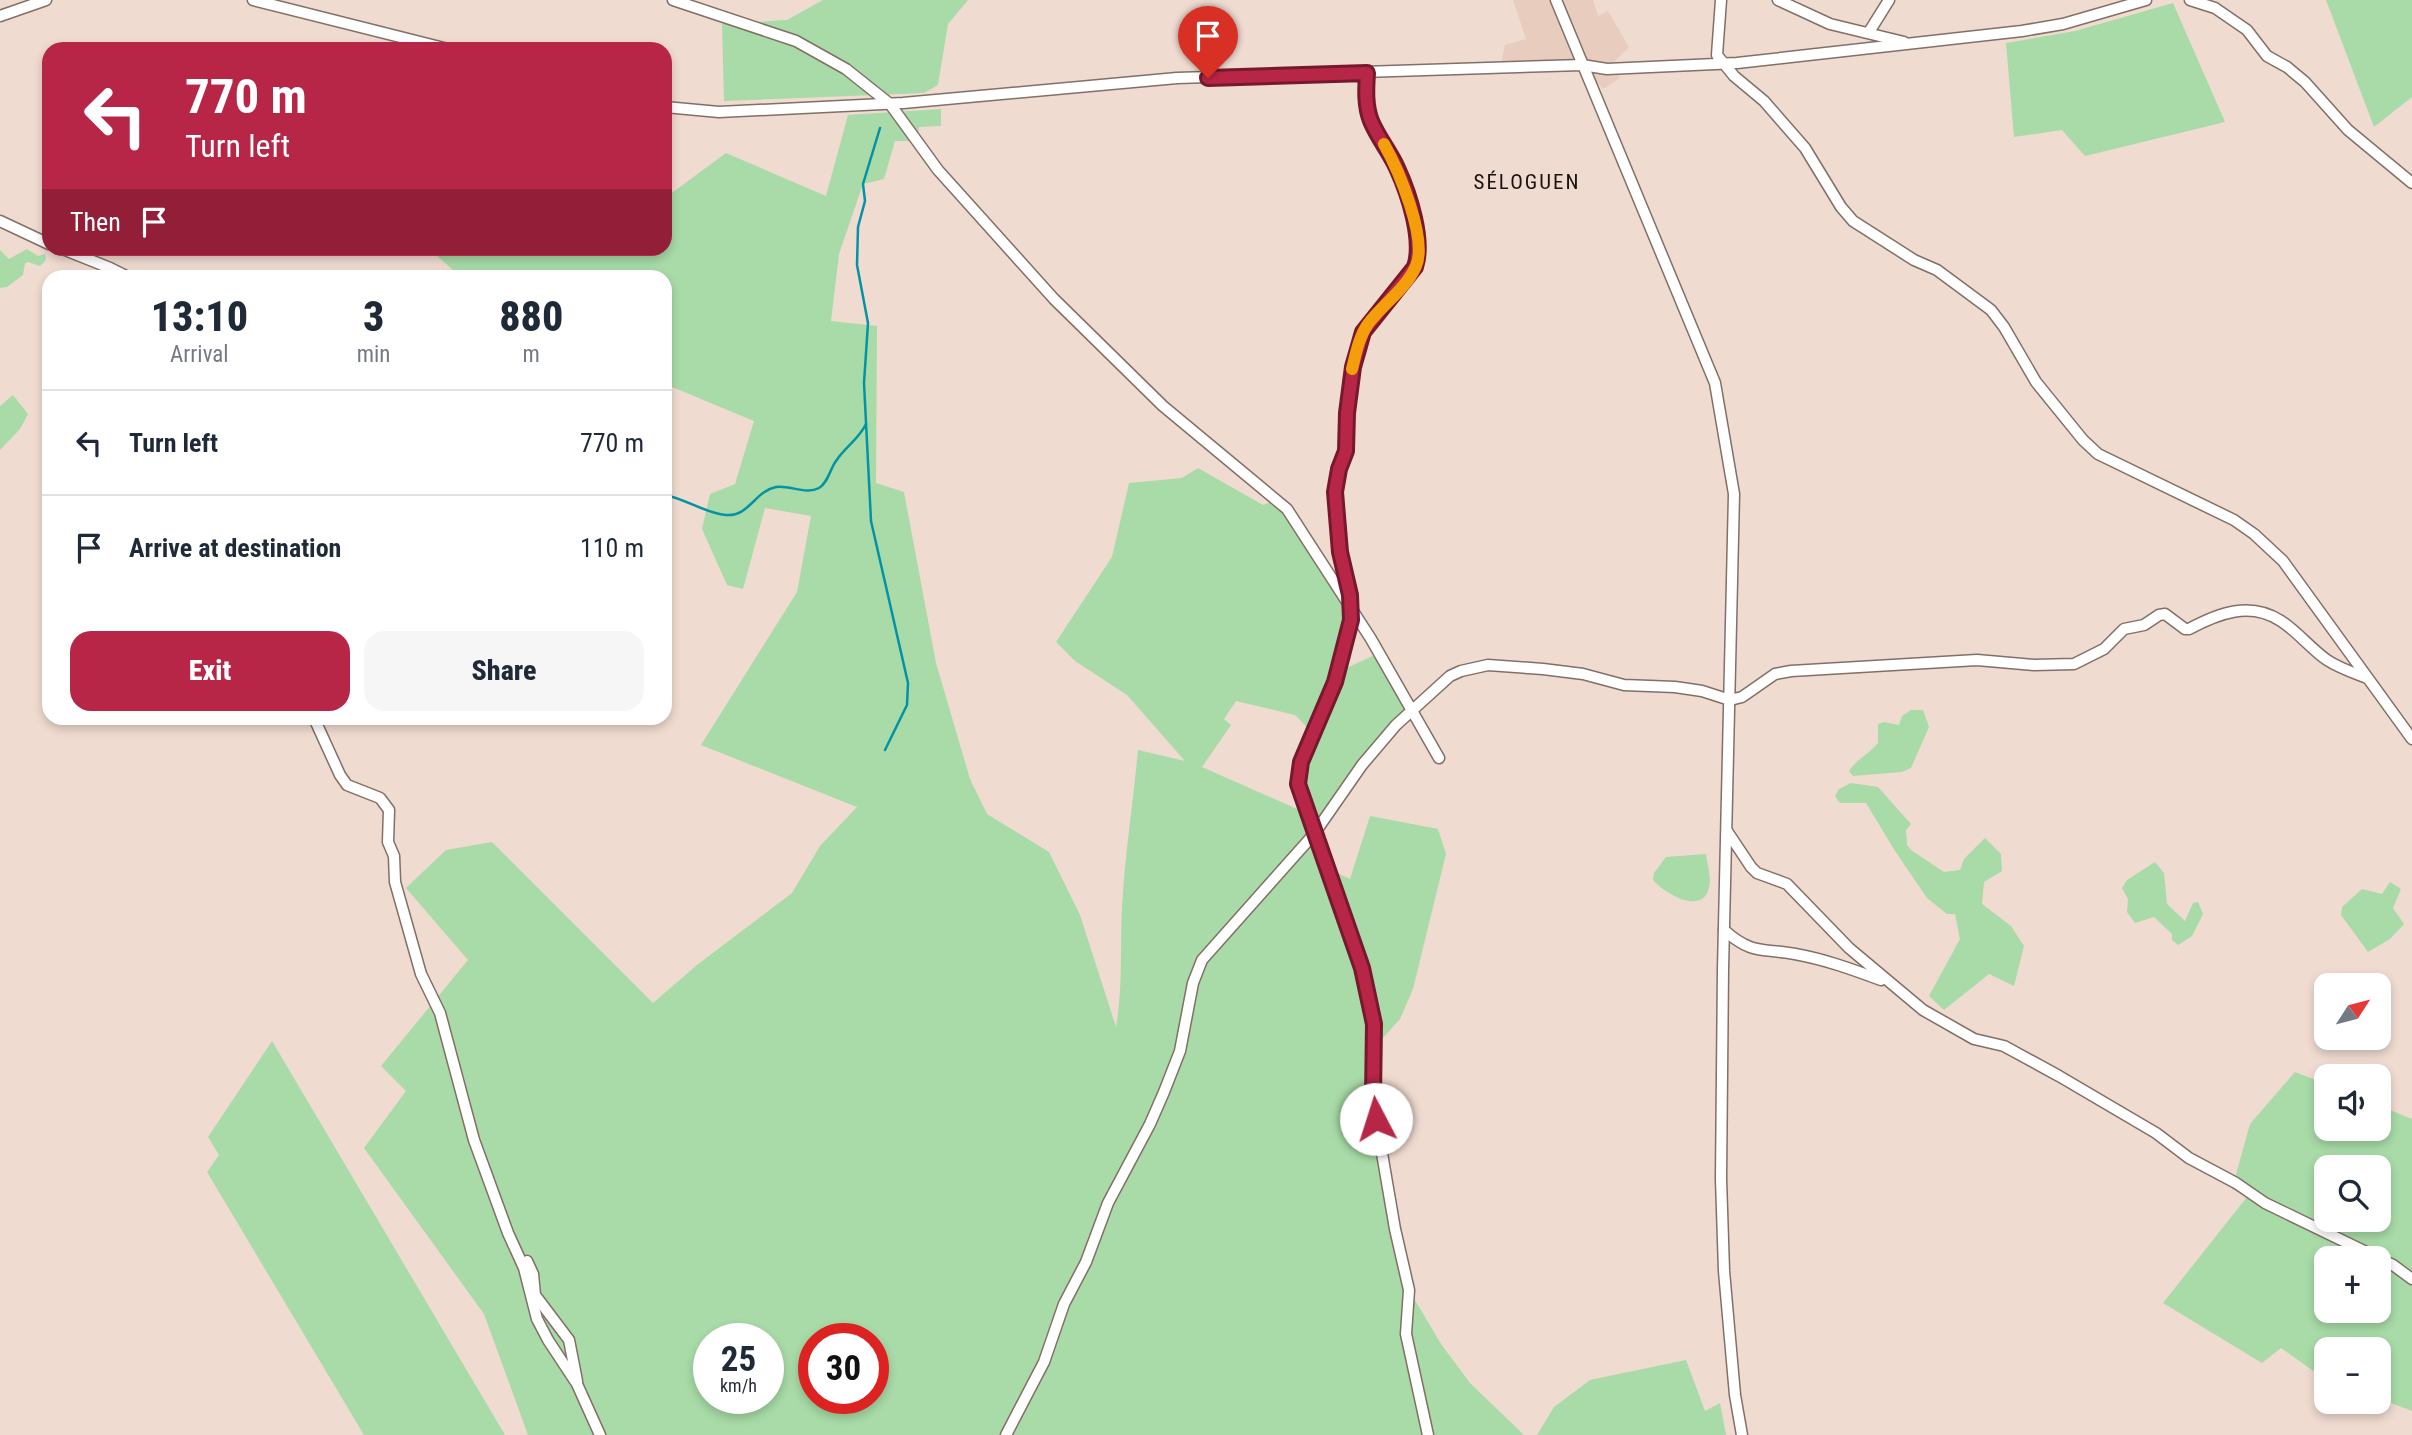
<!DOCTYPE html>
<html lang="en">
<head>
<meta charset="utf-8">
<style>
  body { margin:0; font-family:"Roboto Condensed",sans-serif; background:#f6f6f7; color:#1f2937; height:100vh; display:flex; flex-direction:column; font-size:26px; white-space:nowrap }
  * { box-sizing:border-box; margin:0 }
  p { font-size:23px; color:#747a83 }
  .icon { flex:none; width:38px; height:38px; fill:none; stroke:currentColor; stroke-width:2; stroke-linecap:round; stroke-linejoin:round }
  .map { position:relative; flex:1; overflow:hidden }
  .panel { position:absolute; left:42px; top:270px; width:630px; height:455px; display:flex; flex-direction:column; background:#fff; border-radius:21px; box-shadow:0 4px 10px #0003 }
  .panel>* { flex:none }
  .banner { position:absolute; left:42px; top:42px; width:630px; height:214px; border-radius:21px; box-shadow:0 4px 10px #0003; background:#b72647; color:#fff; overflow:hidden }
  .needle { width:46px; rotate:54deg }
  .fabs { position:absolute; left:2314px; top:973px; display:grid; gap:14px }
  .fabs a { display:grid; place-items:center; width:77px; height:77px; border-radius:14px; background:#fff; box-shadow:0 4px 10px #0003; font-size:35px }
  .speed { position:absolute; left:693px; top:1323px; display:flex; gap:14px; font-size:35px; font-weight:700; text-align:center }
  .speed>* { display:grid; place-content:center; width:91px; height:91px; border-radius:50%; background:#fff; box-shadow:0 4px 10px #0003; line-height:1 }
  .speed small { font-size:18px; font-weight:400 }
  .speed .limit { border:10px solid #d22; background:#fff; color:#111 }
  .pin { position:absolute; display:grid; place-items:center; width:60px; height:60px; color:#fff; margin:-72px -30px; border-radius:50% 50% 50% 0; rotate:-45deg; box-shadow:0 0 7px #0007 }
  .pin .icon { rotate:45deg }
  .me { position:absolute; width:77px; margin:-38px; rotate:355deg; stroke-linejoin:round; filter:drop-shadow(0 0 5px #0008) }
  .turn { display:flex; align-items:center; gap:24px; height:147px; padding:0 28px; font-size:32px }
  .turn .icon { width:91px; height:91px; stroke-width:2.5 }
  .turn b { display:block; font-size:49px; line-height:60px }
  .then { display:flex; align-items:center; height:66px; padding:0 28px; background:#0003; gap:14px; font-size:26px }
  .eta { display:flex; justify-content:space-evenly; align-items:center; height:119px; text-align:center }
  .eta b { font-size:42px; font-weight:800; line-height:49px }
  .action { display:flex; gap:14px; margin-top:auto; padding:14px 28px }
  .action a { flex:1; height:80px; border-radius:21px; background:#b72647; color:#fff; font-size:28px; font-weight:800; line-height:80px; text-align:center }
  .action a+a { background:#f6f6f7; color:#1f2937 }
  ul { padding:0; list-style:none }
  li { display:flex; align-items:center; gap:21px; height:105px; padding:0 28px; border-top:2px solid #e0e1e3 }
  li div { flex:1 }
  li b { display:block; font-size:26px }
  li em { font-style:normal }
  .map>svg:first-child { display:block }
  .built { fill:#e8ccbe }
  .green { fill:#a8dba7; fill-rule:evenodd }
  .lines { fill:none; stroke-linecap:round; stroke-linejoin:round }
  .stream { stroke:#0393a5; stroke-width:2.5 }
  .minor-casing { stroke:#826f66; stroke-width:13 }
  .minor { stroke:#fff; stroke-width:10 }
  .route-casing { stroke:#77192e; stroke-width:18 }
  .route { stroke:#b72647; stroke-width:12 }
  .slow { stroke:#f59e0b; stroke-width:12 }
  .labels { text-anchor:middle; dominant-baseline:central; stroke-width:5; stroke-linejoin:round; paint-order:stroke }
  .quarter-label { font-size:21px; letter-spacing:2px; fill:#19120f; stroke:#f0dbd0 }
</style>
</head>
<body>
<div class="map">
<svg width="2412" height="1435" viewBox="0 0 2412 1435">
  <rect width="100%" height="100%" fill="#f0dbd0"/>
  <path class="built" d="M1513 0H1593L1598 16 1608 11 1629 47 1612 64 1620 78 1603 89 1582 65 1500 68 1505 45 1526 39Z"/>
  <g class="green">
    <path d="M823 0H968L948 24 938 85 924 93 724 101 722 24 787 20Z"/>
    <path d="M2326 0H2412V97L2374 127Z"/>
    <path d="M2173 3 2225 122 2085 156 2062 130 2014 137 2006 43 2075 31Z"/>
    <path d="M941 109V126L919 127 917 141H895L884 179 863 184 839 254 831 321 877 326 876 483 904 492 936 663 970 779 987 814 1049 852 1080 915 1116 1027C1123 988 1120 947 1122 907 1125 854 1133 803 1138 750L1185 761 1127 695 1075 661 1056 642 1112 557 1129 483 1182 478 1198 468 1263 505 1276 500 1351 609 1338 672 1379 653 1412 710 1396 725 1315 834 1327 868 1350 879 1370 816 1438 829 1446 854 1413 989 1400 1019 1373 1049 1372 1095 1409 1290 1441 1344 1470 1383 1524 1435H528L484 1314 364 1148 406 1091 381 1066 468 960 406 888 446 850 492 842 653 1003 697 965 792 893 820 846 857 807 701 745 797 592 811 516 765 508 743 589 727 585 702 529 710 494 735 484 754 421 665 384V276H460L429 249 665 248V198L726 153 826 196 848 115ZM1236 701 1295 715 1313 733 1298 784 1306 813 1202 767 1231 725 1224 719ZM709 1339H768V1398H709ZM814 1339H873V1398H814Z"/>
    <path d="M27 249 38 256 45 254 46 260 40 266 28 262 25 263 23 275 7 287 0 288V250L9 259Z"/>
    <path d="M13 395 28 414 20 429 0 450V406Z"/>
    <path d="M1911 710H1923L1929 727 1911 768 1902 772 1853 776 1849 771C1857 759 1869 754 1878 743V724L1884 722 1899 725 1902 716Z"/>
    <path d="M1851 783 1878 787 1911 824 1906 830 1907 845 1911 850 1944 872 1960 870 1964 859 1985 838 2001 854 2002 871 1984 882 1982 904 2011 926 2024 946 2014 986 1989 974 1944 1010 1929 996 1960 939 1955 914H1947L1927 898 1895 851 1866 803H1840L1835 796 1839 789Z"/>
    <path d="M1706 854C1707 864 1712 878 1709 888 1702 916 1664 893 1653 880L1654 873 1666 857Z"/>
    <path d="M2155 862 2164 873 2167 904 2185 921 2193 903 2198 902 2203 914 2192 936 2178 945 2172 940V934L2154 917 2135 923 2127 912 2128 899 2122 888 2127 880Z"/>
    <path d="M2390 882 2401 889 2393 908 2404 924 2390 939 2368 952 2341 915 2342 907 2362 889 2382 894Z"/>
    <path d="M272 1041 505 1435H364L207 1172 219 1155 208 1137Z"/>
    <path d="M2295 1072 2326 1084V1129H2378V1105L2412 1119V1411L2378 1398V1349H2326V1380L2281 1348 2262 1363 2163 1303 2247 1197 2232 1189 2250 1124ZM2326 1167H2378V1220H2326ZM2326 1258H2378V1311H2326Z"/>
    <path d="M1686 1360 1705 1411 1720 1403 1726 1435H1537L1554 1407 1590 1380Z"/>
  </g>
  <g class="lines">
    <g class="stream">
      <path d="M880 128 863 184 865 201 858 227 857 265 868 323 864 383 871 521 908 683 907 705 885 750"/>
      <path d="M665 495C686 499 707 514 726 515 749 517 755 491 776 487 790 485 806 495 819 488 828 483 830 469 836 461 845 447 859 439 866 424"/>
    </g>
    <g class="minor-casing">
      <g id="minor">
        <path d="M253 0 448 49"/>
        <path d="M673 0 796 41 846 69 890 104 938 170 1054 299 1163 406 1287 509 1371 639 1439 758"/>
        <path d="M1556 0 1715 383 1734 494 1723 969 1721 1179 1724 1271 1735 1395 1742 1435"/>
        <path d="M1721 0 1717 55 1734 76 1764 101 1805 148 1841 207 1853 221 1914 260 1937 270 1991 310 2004 327 2036 382 2083 440 2098 454 2234 520 2254 534 2283 561 2412 739"/>
        <path d="M1778 0 1830 24 1904 42"/>
        <path d="M2190 0 2215 8 2247 30 2267 56 2287 67 2305 82 2348 130 2412 183"/>
        <path d="M0 16 46 0"/>
        <path d="M1869 32 1889 0"/>
        <path d="M1367 73V107L1371 121 1397 168 1416 227 1419 256 1415 267 1405 281 1363 332 1353 367 1347 413 1346 451 1339 469 1335 492 1341 552 1350 595 1351 619 1335 682 1302 762 1298 784 1362 968 1374 1024 1372 1095 1395 1229 1409 1290 1406 1334 1428 1435"/>
        <path d="M665 107 719 112 903 103 1177 78 1582 65 1607 69 1737 63 2022 31 2063 24 2146 0"/>
        <path d="M0 221 49 244"/>
        <path d="M60 248 110 268 126 276"/>
        <path d="M314 718 340 775 347 785 380 798 389 810 388 842 394 856 395 882 421 974 440 1013 474 1140 508 1233 524 1268 537 1319 548 1340 577 1384 600 1435"/>
        <path d="M1727 831 1751 867 1757 873 1787 884 1849 948 1923 1010 1974 1039 2004 1046 2059 1076 2156 1133 2189 1158 2236 1183 2265 1203 2393 1265 2412 1279"/>
        <path d="M1724 930C1752 955 1762 948 1795 954 1824 959 1854 970 1881 980"/>
        <path d="M527 1261 533 1274 535 1295 569 1340 577 1381"/>
        <path d="M1006 1435 1044 1362 1064 1304 1086 1262 1108 1203 1150 1124 1164 1092 1180 1051 1193 983 1202 960 1314 834 1362 765 1396 725 1450 676 1461 671 1488 665 1543 669 1583 674 1624 685 1675 687 1702 691 1730 700 1742 697 1775 674 1791 671 1977 660 2034 665 2074 664 2104 649 2124 629 2144 625 2159 615 2165 614 2185 629H2189C2219 613 2250 601 2281 621 2298 632 2311 649 2327 660 2339 668 2354 673 2367 678"/>
      </g>
    </g>
    <use href="#minor" class="minor"/>
  </g>
  <g class="lines">
    <g class="route-casing">
      <path id="route" d="M1208 78 1367 73C1366 89 1365 106 1371 121 1378 138 1390 152 1397 168 1409 194 1424 240 1415 267L1363 332 1353 367 1347 413 1346 451 1339 469 1335 492 1340 552 1350 595 1351 620 1335 682 1301 762 1298 784 1362 968 1374 1024 1373 1096 1376 1119"/>
    </g>
    <use href="#route" class="route"/>
    <path class="slow" d="M1352 369C1356 353 1359 337 1368 324 1383 304 1406 289 1416 266 1428 239 1398 169 1384 144"/>
  </g>
  <g class="labels">
    <g class="quarter-label">
      <text x="1527" y="182">SÉLOGUEN</text>
    </g>
  </g>
</svg>
<div class="fabs">
<a><svg class="needle" viewBox="-14 -14 28 28"><path d="M0-13l5 13h-10z" fill="#e53935"/><path d="M0 13l5-13h-10z" fill="#747a83"/></svg></a>
<a><svg class="icon" aria-label="sound" viewBox="0 0 24 24"><path d="M4 9h4l5-4v14l-5-4H4zM17 9q2 3 0 6"/></svg></a>
<a><svg class="icon" aria-label="search" viewBox="0 0 24 24"><circle cx="10" cy="10" r="6"/><path d="M15 15l6 6"/></svg></a>
<a>+</a>
<a>−</a>
</div>
<div class="speed"><div>25<small>km/h</small></div><div class="limit">30</div></div>
<div class="pin" style="left:1208px;top:78px;background:#d93025"><svg class="icon" aria-label="arrive" viewBox="0 0 24 24"><path d="M6 21V4h12l-3 4 3 4H6"/></svg></div>
<svg class="me" style="left:1376px;top:1119px" viewBox="-20 -20 40 40"><circle r="19" fill="#fff"/><path d="M0-13L10 11 0 6-10 11z" fill="#b72647"/></svg>
<div class="banner">
<div class="turn"><svg class="icon" aria-label="left" viewBox="0 0 24 24"><path d="M17 20v-9H6M10 6l-5 5 5 5"/></svg><div><b>770 m</b>Turn left</div></div>
<div class="then">Then<svg class="icon" aria-label="arrive" viewBox="0 0 24 24"><path d="M6 21V4h12l-3 4 3 4H6"/></svg></div>
</div>
<section class="panel">
<div class="eta">
<div><b>13:10</b><p>Arrival</p></div>
<div><b>3</b><p>min</p></div>
<div><b>880</b><p>m</p></div>
</div>
<ul>
<li><svg class="icon" aria-label="left" viewBox="0 0 24 24"><path d="M17 20v-9H6M10 6l-5 5 5 5"/></svg><div><b>Turn left</b></div><em>770 m</em></li>
<li><svg class="icon" aria-label="arrive" viewBox="0 0 24 24"><path d="M6 21V4h12l-3 4 3 4H6"/></svg><div><b>Arrive at destination</b></div><em>110 m</em></li>
</ul>
<div class="action"><a>Exit</a><a>Share</a></div>
</section>
</div>
</body>
</html>
